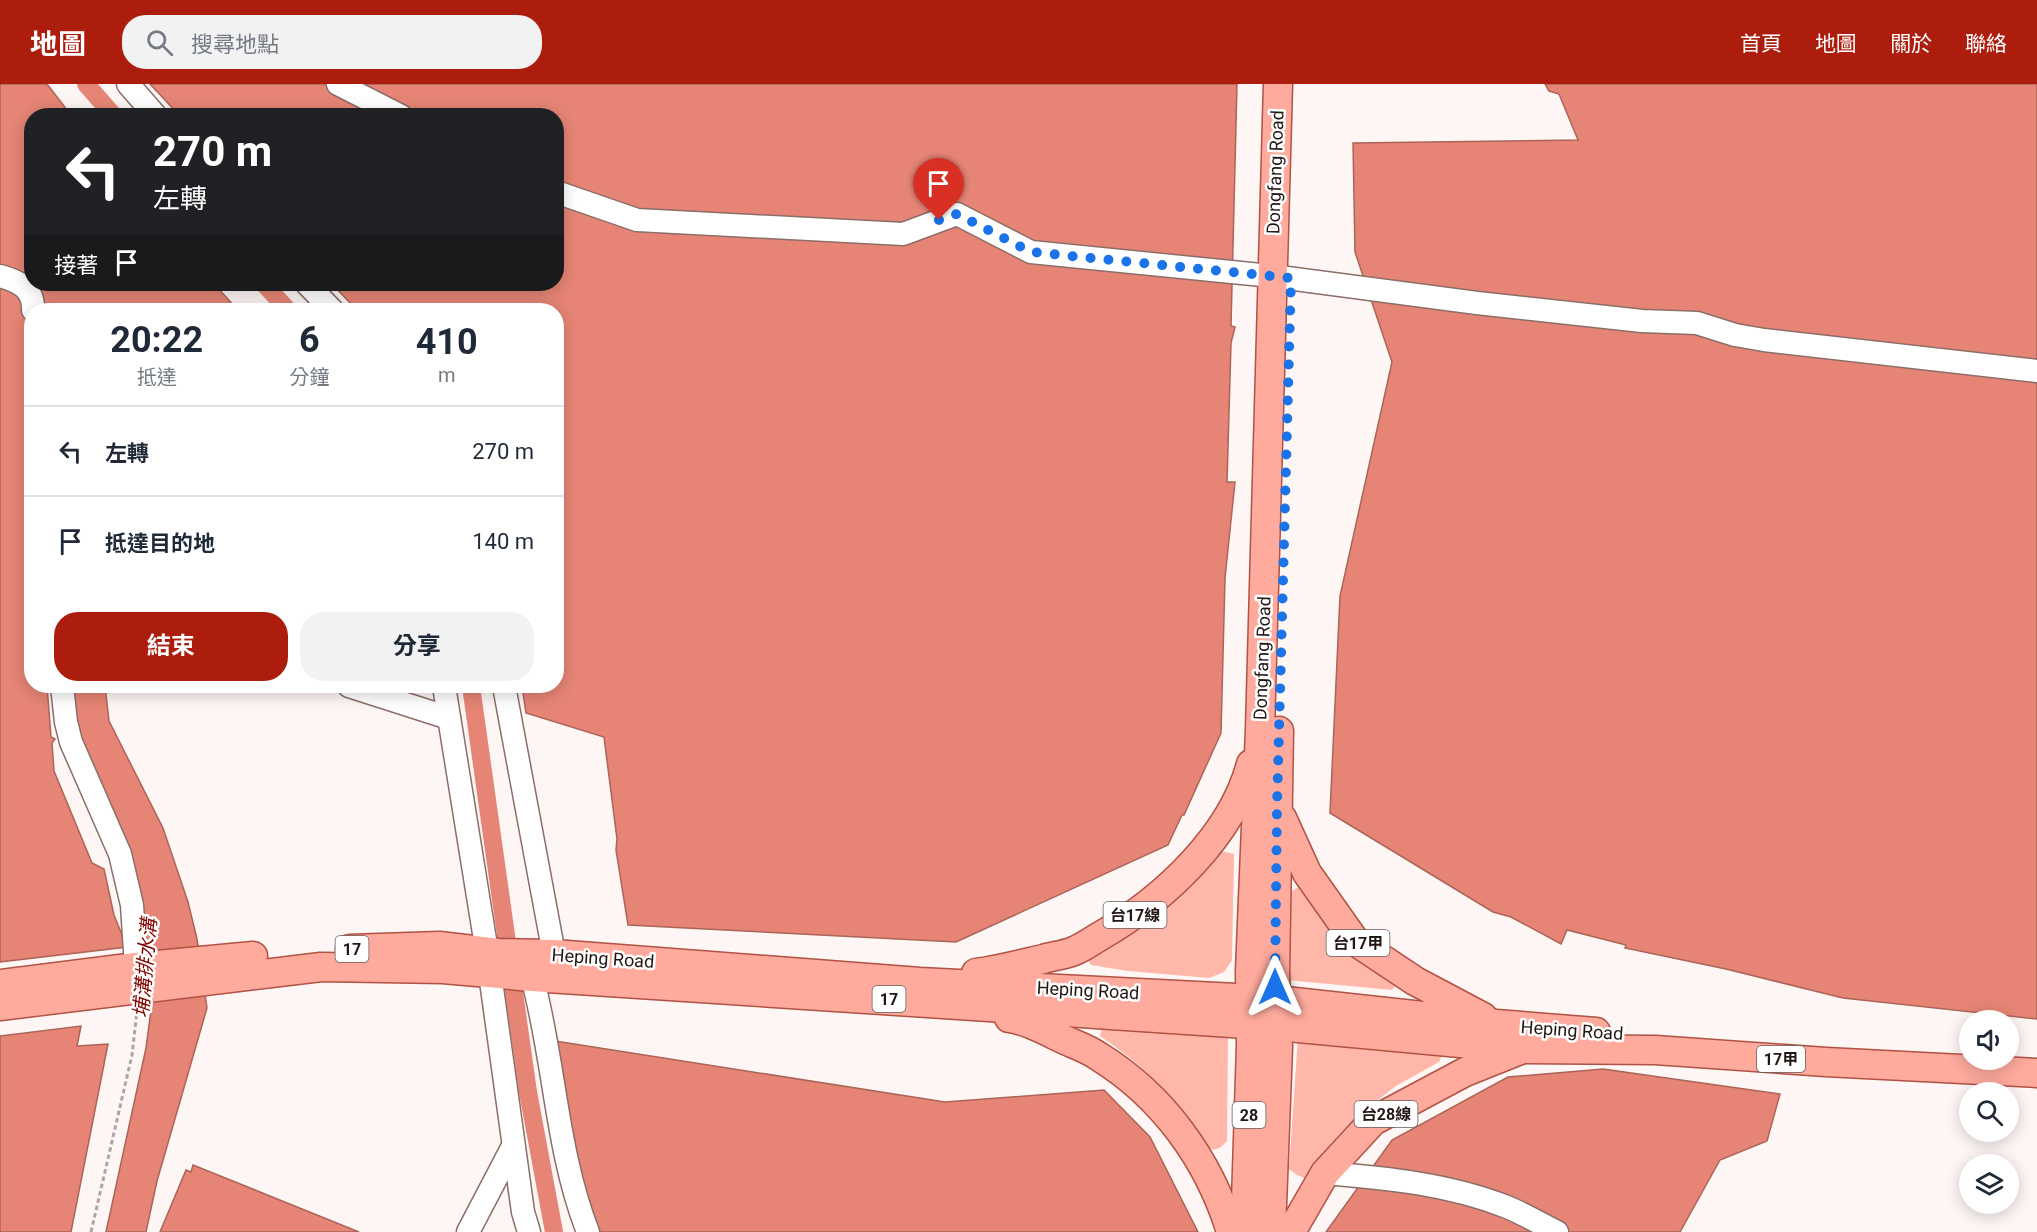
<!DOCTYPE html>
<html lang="zh-TW">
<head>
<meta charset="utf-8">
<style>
  body { margin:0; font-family:Roboto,"Noto Sans TC",sans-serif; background:#f2f2f3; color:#1f2937; height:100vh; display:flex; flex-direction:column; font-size:22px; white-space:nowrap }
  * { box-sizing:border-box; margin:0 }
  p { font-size:20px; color:#747a83 }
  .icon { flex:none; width:33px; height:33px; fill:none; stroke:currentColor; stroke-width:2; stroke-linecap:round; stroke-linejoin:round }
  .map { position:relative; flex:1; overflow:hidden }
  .side { position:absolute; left:24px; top:219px; width:540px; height:390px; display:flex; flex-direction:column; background:#fff; border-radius:24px; box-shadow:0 3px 15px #0003 }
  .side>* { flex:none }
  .guide { position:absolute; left:24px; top:24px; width:540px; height:183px; border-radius:24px; box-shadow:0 3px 15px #0003; background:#202124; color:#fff; overflow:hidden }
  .controls { position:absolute; left:1959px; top:926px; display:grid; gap:12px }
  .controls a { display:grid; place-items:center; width:60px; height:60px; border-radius:50%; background:#fff; box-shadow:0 3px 15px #0003; font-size:30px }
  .pin { position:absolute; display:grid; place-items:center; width:51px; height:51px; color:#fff; margin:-62px -26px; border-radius:50% 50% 50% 0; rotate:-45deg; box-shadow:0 0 6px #0007 }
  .pin .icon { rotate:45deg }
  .me { position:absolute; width:66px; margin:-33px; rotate:0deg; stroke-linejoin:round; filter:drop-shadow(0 0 4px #0008) }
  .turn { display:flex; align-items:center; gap:21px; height:126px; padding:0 30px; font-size:27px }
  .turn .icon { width:78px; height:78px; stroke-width:2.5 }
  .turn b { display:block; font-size:42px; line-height:51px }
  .then { display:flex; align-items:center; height:57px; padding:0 30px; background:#0003; gap:12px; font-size:22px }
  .eta { display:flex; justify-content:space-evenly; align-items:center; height:102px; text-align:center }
  .eta b { font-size:36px; font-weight:700; line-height:42px }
  .primary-button { display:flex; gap:12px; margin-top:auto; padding:12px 30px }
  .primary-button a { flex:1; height:69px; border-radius:24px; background:#ad1d0e; color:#fff; font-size:24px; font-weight:700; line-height:69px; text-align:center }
  .primary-button a+a { background:#f2f2f3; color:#1f2937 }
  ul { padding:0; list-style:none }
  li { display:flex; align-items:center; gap:18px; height:90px; padding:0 30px; border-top:2px solid #e0e1e3 }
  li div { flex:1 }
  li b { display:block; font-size:22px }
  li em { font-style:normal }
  header { display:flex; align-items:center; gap:36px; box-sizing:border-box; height:84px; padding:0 30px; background:#ad1d0e; color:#fff }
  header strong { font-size:28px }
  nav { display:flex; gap:33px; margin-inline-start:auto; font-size:21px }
  .search { width:420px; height:54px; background:#f2f2f3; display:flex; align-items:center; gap:15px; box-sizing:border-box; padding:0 21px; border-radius:24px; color:#747a83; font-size:22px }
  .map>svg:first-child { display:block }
  .green { fill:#ffb7aa }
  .water { fill:#e68575; stroke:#ac6458; stroke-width:1.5 }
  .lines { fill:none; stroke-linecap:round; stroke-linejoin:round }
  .canal { stroke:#e68575; stroke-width:18 }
  .minor-casing { stroke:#8c6d68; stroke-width:25 }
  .major-casing { stroke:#b15243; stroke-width:31 }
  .path { stroke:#aea5a4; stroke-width:3; stroke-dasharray:4.5 3; stroke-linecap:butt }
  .minor { stroke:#fff; stroke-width:22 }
  .major { stroke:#feaa9d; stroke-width:28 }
  .route { stroke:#1a73e8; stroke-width:10; stroke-dasharray:0 18 }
  .labels { text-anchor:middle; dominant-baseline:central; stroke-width:5; stroke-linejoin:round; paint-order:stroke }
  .shield { fill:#fff; stroke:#655d5b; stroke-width:1.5 }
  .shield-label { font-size:16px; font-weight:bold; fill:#231715 }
  .street-label { font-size:18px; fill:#231715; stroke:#fff }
  .water-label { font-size:20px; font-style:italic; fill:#810800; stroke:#fff }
</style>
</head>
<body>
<header>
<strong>地圖</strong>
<div class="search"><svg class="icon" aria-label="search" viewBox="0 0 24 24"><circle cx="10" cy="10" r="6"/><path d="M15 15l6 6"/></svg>搜尋地點</div>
<nav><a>首頁</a><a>地圖</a><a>關於</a><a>聯絡</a></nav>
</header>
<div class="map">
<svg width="2037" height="1148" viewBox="0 0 2037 1148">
  <rect width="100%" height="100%" fill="#fdf6f5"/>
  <g class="green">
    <path d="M1221 767 1234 770 1232 876 1224 888 1209 894 1128 887 1091 881 1086 873Z"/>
    <path d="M1300 802 1400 897 1392 906 1287 896 1289 809Z"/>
    <path d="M1103 938 1228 947 1227 1057C1223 1061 1218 1067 1211 1065 1200 1061 1187 1035 1179 1025 1157 994 1131 973 1100 952Z"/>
    <path d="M1298 953 1444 966 1439 978 1396 1002 1359 1030 1329 1062 1307 1095 1297 1091 1289 1085Z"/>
  </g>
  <g class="water">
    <path d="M0 0H47L71 31 32 32V200H214L238 226H32V376L29 377 32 403V602H47L51 653 55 655 52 659 54 687 92 779 104 785 114 831 127 863 0 878Z"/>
    <path d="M150 0H1237L1231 242 1235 243 1231 259 1227 398H1235L1225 494 1221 649 1184 731H1182L1168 761 956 858 628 841 616 766 617 755 604 653 526 629 522 602H556V226H357L332 200H556V32L179 31Z"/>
    <path d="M1545 0H2037V935L1843 914 1726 885 1625 864 1626 861 1567 846 1561 860 1511 833 1493 828 1330 729 1340 512 1392 278 1355 168 1353 59 1578 56 1559 10 1549 7Z"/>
    <path d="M65 602H105L109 637 163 744 188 818 197 855 207 924 157 1097 146 1148H106L146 964 151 926 149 887Z"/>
    <path d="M81 942 77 962 108 960 71 1148H0V952Z"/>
    <path d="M555 957 945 1018 1104 1006 1150 1053 1198 1148H576L588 1135Z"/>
    <path d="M1603 985 1780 1010 1767 1057 1720 1076 1680 1148H1326L1392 1056 1508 993Z"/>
    <path d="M193 1081 359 1148H160L186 1086 191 1088Z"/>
  </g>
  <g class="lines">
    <g class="canal">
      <path d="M86 0 114 32"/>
      <path d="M264 200 288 226"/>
      <path d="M471 602 528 1008 554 1148"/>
    </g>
    <g class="minor-casing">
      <g id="minor">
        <path d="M128 0 156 32"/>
        <path d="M338 0 401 32"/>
        <path d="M556 108 637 136 903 150 957 130 1031 168 1272 192 1477 219 1642 237 1697 239 1735 251 1764 256 2037 287"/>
        <path d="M0 192C19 197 34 205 33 226"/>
        <path d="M307 200 332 226"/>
        <path d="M62 602 66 638 71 658 120 770 132 821 136 883"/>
        <path d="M349 602 449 634"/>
        <path d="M444 602 487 868 523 1128 529 1148"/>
        <path d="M504 602 554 870 532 893C555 977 556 1067 588 1148"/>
        <path d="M1325 1089C1386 1094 1449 1100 1507 1123 1524 1130 1541 1140 1557 1148"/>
        <path d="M468 1148 513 1062"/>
      </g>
    </g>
    <g class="major-casing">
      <g id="major">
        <path d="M1282 734 1307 789 1355 857 1415 897 1483 933"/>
        <path d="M350 865 439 862 499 869 554 870 920 898 1276 916 1496 940 1596 948"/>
        <path d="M976 889C999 886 1021 880 1043 875 1053 872 1065 871 1074 867 1084 863 1093 856 1102 851 1164 815 1232 752 1251 680"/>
        <path d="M0 900 136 883 253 872"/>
        <path d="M0 922 321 883 443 885 532 893 1277 942 1525 965 1655 966 1826 978 2037 989"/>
        <path d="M1009 934C1029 937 1046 947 1065 956 1076 961 1088 965 1098 972 1163 1012 1209 1076 1231 1148"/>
        <path d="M1245 1148 1251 961 1250 887 1260 646 1278 0"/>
        <path d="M1271 1148 1278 963 1275 890 1279 647"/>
        <path d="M1291 1148 1325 1089 1373 1037 1465 988 1520 966"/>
      </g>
    </g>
    <path class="path" d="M91 1148 132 971 137 927"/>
    <use href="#minor" class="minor"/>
    <use href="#major" class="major"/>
  </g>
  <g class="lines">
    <path class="route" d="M939 136 957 130 1031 168 1291 194 1277 723 1275 903"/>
  </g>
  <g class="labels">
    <g class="shield">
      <rect x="1103.5" y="818" width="63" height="26" rx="4.5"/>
      <rect x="1326.5" y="846" width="63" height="26" rx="4.5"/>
      <rect x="335.5" y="852" width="33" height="26" rx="4.5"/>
      <rect x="872.5" y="902" width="33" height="26" rx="4.5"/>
      <rect x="1757" y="962" width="48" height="26" rx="4.5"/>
      <rect x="1354.5" y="1017" width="63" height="26" rx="4.5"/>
      <rect x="1232.5" y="1018" width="33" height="26" rx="4.5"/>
    </g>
    <g class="shield-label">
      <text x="1135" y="831">台17線</text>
      <text x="1358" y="859">台17甲</text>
      <text x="352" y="865">17</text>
      <text x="889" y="915">17</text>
      <text x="1781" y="975">17甲</text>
      <text x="1386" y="1030">台28線</text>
      <text x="1249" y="1031">28</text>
    </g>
    <g class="street-label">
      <text transform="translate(1275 88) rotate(-88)">Dongfang Road</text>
      <text transform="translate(1262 574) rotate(-88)">Dongfang Road</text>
      <text transform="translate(603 874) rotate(4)">Heping Road</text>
      <text transform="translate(1088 906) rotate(3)">Heping Road</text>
      <text transform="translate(1572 946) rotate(4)">Heping Road</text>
    </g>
    <g class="water-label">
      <text transform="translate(145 884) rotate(-85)">埔溝排水溝</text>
    </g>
  </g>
</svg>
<div class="controls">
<a><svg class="icon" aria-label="sound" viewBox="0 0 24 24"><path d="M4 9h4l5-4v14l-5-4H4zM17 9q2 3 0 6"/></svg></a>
<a><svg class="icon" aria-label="search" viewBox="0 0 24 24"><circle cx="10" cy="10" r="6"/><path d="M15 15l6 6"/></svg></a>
<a><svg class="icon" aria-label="layers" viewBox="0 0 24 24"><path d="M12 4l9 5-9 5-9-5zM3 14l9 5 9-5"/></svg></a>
</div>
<div class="pin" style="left:939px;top:136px;background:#d93025"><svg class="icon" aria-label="arrive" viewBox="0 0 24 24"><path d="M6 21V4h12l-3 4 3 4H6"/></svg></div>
<svg class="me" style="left:1275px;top:903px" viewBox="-20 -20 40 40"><path d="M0-17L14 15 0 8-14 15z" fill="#1a73e8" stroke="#fff" stroke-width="4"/></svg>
<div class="guide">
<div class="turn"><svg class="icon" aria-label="left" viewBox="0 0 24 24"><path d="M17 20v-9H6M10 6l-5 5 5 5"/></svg><div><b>270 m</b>左轉</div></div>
<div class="then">接著<svg class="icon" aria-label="arrive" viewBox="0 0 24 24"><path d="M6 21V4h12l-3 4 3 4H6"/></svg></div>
</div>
<section class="side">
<div class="eta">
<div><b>20:22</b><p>抵達</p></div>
<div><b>6</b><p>分鐘</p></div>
<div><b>410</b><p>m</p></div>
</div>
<ul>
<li><svg class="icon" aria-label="left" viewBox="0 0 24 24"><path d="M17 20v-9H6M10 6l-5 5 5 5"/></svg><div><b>左轉</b></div><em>270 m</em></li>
<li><svg class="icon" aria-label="arrive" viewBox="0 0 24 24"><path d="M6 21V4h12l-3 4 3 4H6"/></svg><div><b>抵達目的地</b></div><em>140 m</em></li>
</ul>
<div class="primary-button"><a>結束</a><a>分享</a></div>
</section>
</div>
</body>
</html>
